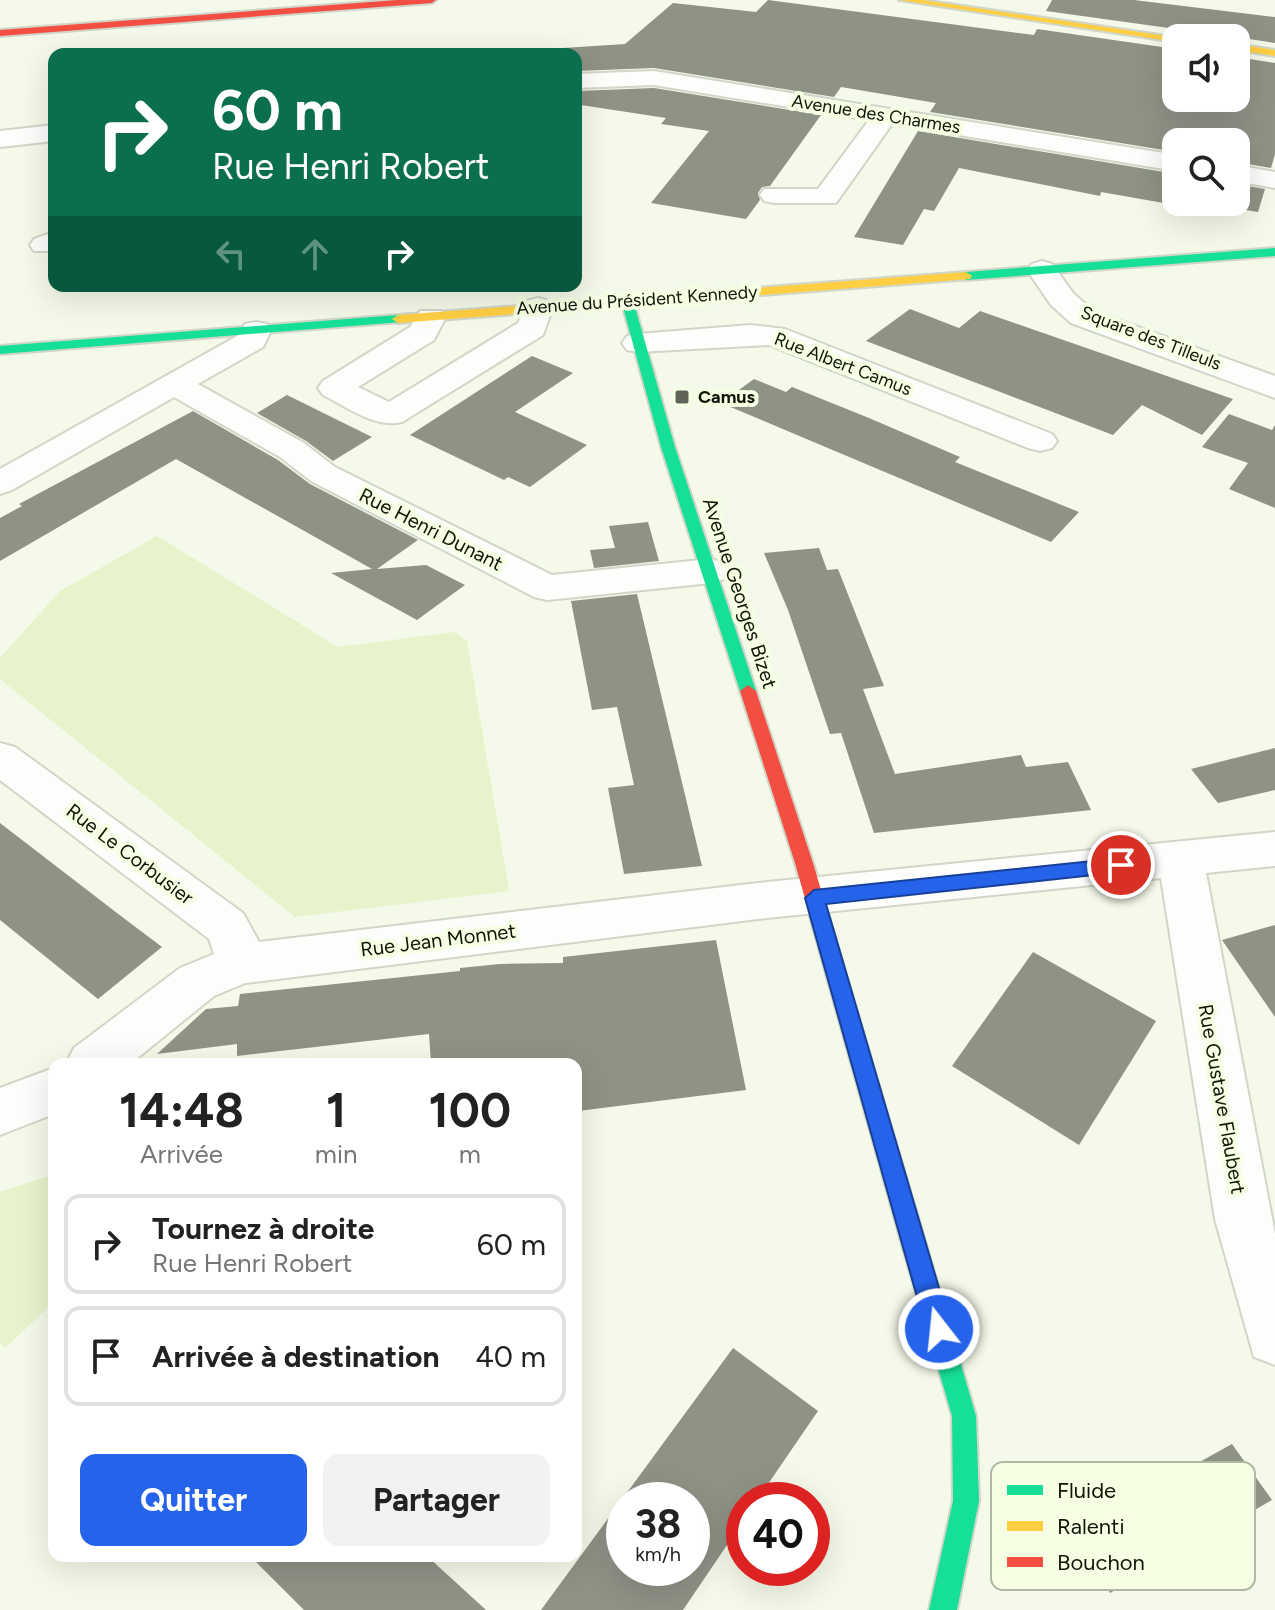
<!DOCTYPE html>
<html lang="fr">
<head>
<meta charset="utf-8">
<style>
  body { margin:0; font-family:Figtree,sans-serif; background:#f2f2f2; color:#222; height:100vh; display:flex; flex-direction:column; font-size:30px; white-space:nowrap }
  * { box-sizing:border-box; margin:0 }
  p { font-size:26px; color:#767676 }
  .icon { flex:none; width:44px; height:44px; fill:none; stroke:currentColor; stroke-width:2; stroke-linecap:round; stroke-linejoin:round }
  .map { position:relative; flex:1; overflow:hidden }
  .details { position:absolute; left:48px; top:1058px; width:534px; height:504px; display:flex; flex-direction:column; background:#fff; border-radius:16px; box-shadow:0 8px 32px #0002 }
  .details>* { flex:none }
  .hud { position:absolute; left:48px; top:48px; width:534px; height:244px; border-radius:16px; box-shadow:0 8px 32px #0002; background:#0b6e4f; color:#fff; overflow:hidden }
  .fabs { position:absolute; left:1162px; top:24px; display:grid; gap:16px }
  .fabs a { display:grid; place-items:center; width:88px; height:88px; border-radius:16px; background:#fff; box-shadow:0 8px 32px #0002; font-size:40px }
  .speed { position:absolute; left:606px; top:1482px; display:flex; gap:16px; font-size:40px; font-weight:700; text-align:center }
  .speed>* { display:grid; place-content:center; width:104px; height:104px; border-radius:50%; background:#fff; box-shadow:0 8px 32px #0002; line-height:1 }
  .speed small { font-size:20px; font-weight:400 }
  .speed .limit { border:12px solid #d22; background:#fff; color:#111 }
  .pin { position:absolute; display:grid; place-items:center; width:68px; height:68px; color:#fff; margin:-34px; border:4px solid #fff; border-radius:50%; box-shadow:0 2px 8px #0007 }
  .me { position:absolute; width:88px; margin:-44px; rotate:344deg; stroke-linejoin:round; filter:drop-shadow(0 0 6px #0008) }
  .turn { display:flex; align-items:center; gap:28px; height:168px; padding:0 32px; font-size:36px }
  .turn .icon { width:104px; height:104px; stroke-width:2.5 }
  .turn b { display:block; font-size:56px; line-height:68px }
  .lanes { display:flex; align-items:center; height:76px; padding:0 32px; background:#0003; justify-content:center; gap:40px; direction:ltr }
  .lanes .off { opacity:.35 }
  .eta { display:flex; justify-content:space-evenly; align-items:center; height:136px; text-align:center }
  .eta b { font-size:48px; font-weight:700; line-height:56px }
  .action { display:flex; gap:16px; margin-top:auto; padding:16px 32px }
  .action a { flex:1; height:92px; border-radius:16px; background:#2563eb; color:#fff; font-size:32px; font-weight:700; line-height:92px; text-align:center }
  .action a+a { background:#f2f2f2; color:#222 }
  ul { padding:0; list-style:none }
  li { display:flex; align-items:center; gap:24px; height:100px; margin:0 16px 12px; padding:0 16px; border:4px solid #e0e0e0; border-radius:16px }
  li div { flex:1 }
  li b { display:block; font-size:30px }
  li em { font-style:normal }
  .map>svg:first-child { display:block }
  .green { fill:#e7f3cb }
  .building { fill:#8f9386; fill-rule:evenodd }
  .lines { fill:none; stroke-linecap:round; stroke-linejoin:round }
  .street-casing { stroke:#d1d6c8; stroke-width:4 }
  .fast-casing { stroke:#d1d6c8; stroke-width:4 }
  .slow-casing { stroke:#d1d6c8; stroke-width:4 }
  .jam-casing { stroke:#d1d6c8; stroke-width:4 }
  .street { fill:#fdfefc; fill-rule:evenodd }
  .fast { fill:#16e098; fill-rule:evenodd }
  .slow { fill:#ffcf43; fill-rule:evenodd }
  .jam { fill:#f24e42; fill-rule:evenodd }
  .route { fill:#2563eb; stroke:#184099; stroke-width:2 }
  .poi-dot { fill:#606457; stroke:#f6ffe3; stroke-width:3 }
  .labels { text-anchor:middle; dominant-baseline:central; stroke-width:8; stroke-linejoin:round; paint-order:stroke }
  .far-street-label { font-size:18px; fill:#111408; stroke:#f6ffe3 }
  .far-poi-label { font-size:18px; font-weight:bold; fill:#111408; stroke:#f6ffe3; text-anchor:start }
  .street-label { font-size:20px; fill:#111408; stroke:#f6ffe3 }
  .key { fill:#f6ffe3; stroke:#b1b8a1; stroke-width:2 }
  .key-label { font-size:22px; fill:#111408 }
</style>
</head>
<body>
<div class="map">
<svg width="1275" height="1610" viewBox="0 0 1275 1610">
  <rect width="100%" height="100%" fill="#f4f9e9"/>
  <g class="green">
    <path d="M157 536 338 647 455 632 467 641 509 891 295 917 0 679V658L60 591Z"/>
    <path d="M54 1174V1302L5 1348 0 1343V1192Z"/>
  </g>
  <g class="building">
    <path d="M768 0 1034 35 1037 29 1176 49V98H1236V57L1275 63V154L1271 168 1236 162V142H1176V152L930 112 936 103 841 87 834 97 654 68 576 71V54H565L563 48 625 44 673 3 756 12Z"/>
    <path d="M1052 0H1134L1275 17V43L1236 37 1190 38 1176 29 1046 11Z"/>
    <path d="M654 88 821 115 770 186 762 187 758 193 760 200 746 219 651 203 709 131 661 124 666 118 581 105 577 91Z"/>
    <path d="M918 131 1176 174V202H1236V184L1265 189 1258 212 1228 207 1226 214 1101 192 1100 196 959 168 934 211 924 209 903 245 854 237Z"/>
    <path d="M910 309 959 328 980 311 1233 399 1202 435 1142 405 1113 435 866 341Z"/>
    <path d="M532 356 573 373 515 412 587 445 530 487 508 477 504 480 410 435Z"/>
    <path d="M754 379 786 392 792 387 869 418 960 457 955 462 1079 512 1051 542 721 403Z"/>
    <path d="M287 395 372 437 333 461 306 441 257 413Z"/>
    <path d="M193 411 278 460 310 484 418 540 377 569 426 565 465 585 417 620 331 573 372 569 176 459 0 561V518L22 506 19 504Z"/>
    <path d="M1229 414 1272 430 1275 425V508L1229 489 1248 463 1202 447Z"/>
    <path d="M648 522 659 561 594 568 590 550 615 548 609 526Z"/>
    <path d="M819 548 827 570 838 569 884 686 863 689 895 774 1021 755 1026 767 1068 762 1091 810 874 833 841 733 830 734 788 610 764 553Z"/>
    <path d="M637 594 702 866 624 874 608 788 634 785 617 707 592 710 571 601Z"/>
    <path d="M1275 748V790L1218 803 1191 769Z"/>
    <path d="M0 823 117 913 162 947 98 999 0 920Z"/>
    <path d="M1275 925V1017L1222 940Z"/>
    <path d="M716 940 746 1090 578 1111 576 1064H431L429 1034 237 1056V1044L157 1054 206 1009 238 1006 240 994 460 971V968L500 964 563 963V957Z"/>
    <path d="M1033 952 1156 1021 1079 1145 952 1066Z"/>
    <path d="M733 1348 818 1411 757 1500H744V1520L683 1610H541ZM624 1500H692V1568H624Z"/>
    <path d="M1232 1444 1272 1500 1110 1593 1073 1532Z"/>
    <path d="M250 1556H427L486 1610H304Z"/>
  </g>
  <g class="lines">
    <g class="street-casing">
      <g id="street">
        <path d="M654 71 1176 155V171L892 124 836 203H774L764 201 760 195 764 189H818L869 120 654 85 576 88V74Z"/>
        <path d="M54 125V141L0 147V131Z"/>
        <path d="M1236 165 1275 172V188L1236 181Z"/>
        <path d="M54 232V251H34L30 245 34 239Z"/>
        <path d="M1042 261 1052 264 1073 293 1093 311 1275 376V398L1071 323 1051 305 1027 270 1032 264Z"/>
        <path d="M538 298 549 301 553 307 543 335 402 422C375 429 346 406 323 395L318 388 323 381 410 327 420 311H442L446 317 434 340 358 387 389 402 518 323 527 301Z"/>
        <path d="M256 322 267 324 271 331 263 347 198 384 304 443 335 467 552 575 711 559 724 563 730 571 724 579 711 583 547 600 534 597 311 481 280 457 174 397 12 490 0 494V469L239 335 245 324Z"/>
        <path d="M750 325 785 329 1052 434 1057 441 1052 448 1040 451 1028 448 769 345 638 352 627 350 622 343 627 336 638 334Z"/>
        <path d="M0 743 15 747 243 913 259 942 758 883 1275 832V866L1206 873 1275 1234V1365L1254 1357 1215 1219 1161 878 758 919 245 983 214 996 130 1064H66L74 1048 180 968 214 954 209 939 0 780Z"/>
        <path d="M54 1068V1114L0 1135V1088Z"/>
      </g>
    </g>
    <g class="fast-casing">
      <g id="fast">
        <path d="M1275 248V256L966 280 960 276 966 272Z"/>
        <path d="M627 296 633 300 675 447 756 691 754 695H742L740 691 661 447 621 300Z"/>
        <path d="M398 315 402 316V322L0 354V346Z"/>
        <path d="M915 1237 923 1240 927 1248 976 1416 979 1501 957 1610H929L953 1501 952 1416 903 1248 907 1240Z"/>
      </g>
    </g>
    <g class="slow-casing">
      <g id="slow">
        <path d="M899 0H922L1180 38H1176V42Z"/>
        <path d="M1236 44 1275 50V56L1236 50Z"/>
        <path d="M966 272 972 276 970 279 398 323 392 319 398 315Z"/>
      </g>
    </g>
    <g class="jam-casing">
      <g id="jam">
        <path d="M397 0H436L432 3 0 36V30Z"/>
        <path d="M748 685 756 691 813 863 927 1248 923 1256 915 1259 907 1256 903 1248 795 863 740 691Z"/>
      </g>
    </g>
    <use href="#street" class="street"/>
    <use href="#fast" class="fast"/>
    <use href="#slow" class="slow"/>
    <use href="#jam" class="jam"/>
  </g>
  <path class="route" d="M1121 858 1131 865 1121 872 826 904 951 1329 947 1338 939 1341 930 1338 926 1329 805 898 814 890Z"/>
  <rect class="poi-dot" x="674" y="389" width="16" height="16" rx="4"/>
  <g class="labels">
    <g class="far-street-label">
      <text transform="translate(876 114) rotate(9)">Avenue des Charmes</text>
      <text transform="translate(637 300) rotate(-4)">Avenue du Président Kennedy</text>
      <text transform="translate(1151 338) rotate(21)">Square des Tilleuls</text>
      <text transform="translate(843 364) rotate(21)">Rue Albert Camus</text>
    </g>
    <g class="far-poi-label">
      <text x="698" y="397">Camus</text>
    </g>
    <g class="street-label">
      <text transform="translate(431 529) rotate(27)">Rue Henri Dunant</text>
      <text transform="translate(740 593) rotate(72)">Avenue Georges Bizet</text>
      <text transform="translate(130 854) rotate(37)">Rue Le Corbusier</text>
      <text transform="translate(438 940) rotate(-7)">Rue Jean Monnet</text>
      <text transform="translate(1222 1099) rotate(80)">Rue Gustave Flaubert</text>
    </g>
  </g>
  <rect x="991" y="1462" width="264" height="128" rx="12" class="key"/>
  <rect x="1007" y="1485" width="36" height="10" fill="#16e098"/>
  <rect x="1007" y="1521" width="36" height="10" fill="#ffcf43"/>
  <rect x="1007" y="1557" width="36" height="10" fill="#f24e42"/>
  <g class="key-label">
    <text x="1057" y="1498">Fluide</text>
    <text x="1057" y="1534">Ralenti</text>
    <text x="1057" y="1570">Bouchon</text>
  </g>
</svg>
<div class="fabs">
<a><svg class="icon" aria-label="sound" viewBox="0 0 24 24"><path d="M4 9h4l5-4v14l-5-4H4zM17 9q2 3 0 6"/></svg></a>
<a><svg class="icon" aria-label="search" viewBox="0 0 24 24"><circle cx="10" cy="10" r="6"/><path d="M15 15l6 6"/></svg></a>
</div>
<div class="speed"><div>38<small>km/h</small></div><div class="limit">40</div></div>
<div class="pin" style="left:1121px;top:865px;background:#d93025"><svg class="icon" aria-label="arrive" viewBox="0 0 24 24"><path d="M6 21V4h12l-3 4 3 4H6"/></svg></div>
<svg class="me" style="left:939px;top:1329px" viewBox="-20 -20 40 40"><circle r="17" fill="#2563eb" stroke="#fff" stroke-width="3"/><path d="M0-11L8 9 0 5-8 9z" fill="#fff"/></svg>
<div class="hud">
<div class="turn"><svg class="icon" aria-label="right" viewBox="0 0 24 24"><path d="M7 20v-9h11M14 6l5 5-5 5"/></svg><div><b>60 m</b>Rue Henri Robert</div></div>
<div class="lanes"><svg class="icon off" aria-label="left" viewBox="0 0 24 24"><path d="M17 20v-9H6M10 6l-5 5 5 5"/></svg><svg class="icon off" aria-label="ahead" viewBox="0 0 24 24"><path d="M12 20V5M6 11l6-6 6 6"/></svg><svg class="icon" aria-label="right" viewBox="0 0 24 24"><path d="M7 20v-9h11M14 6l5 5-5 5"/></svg></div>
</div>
<section class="details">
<div class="eta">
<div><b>14:48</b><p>Arrivée</p></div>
<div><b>1</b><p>min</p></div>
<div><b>100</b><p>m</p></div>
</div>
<ul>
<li><svg class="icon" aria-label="right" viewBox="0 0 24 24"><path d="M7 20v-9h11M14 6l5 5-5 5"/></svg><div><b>Tournez à droite</b><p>Rue Henri Robert</p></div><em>60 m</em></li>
<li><svg class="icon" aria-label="arrive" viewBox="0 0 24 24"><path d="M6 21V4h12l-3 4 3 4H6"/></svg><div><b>Arrivée à destination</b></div><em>40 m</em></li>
</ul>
<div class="action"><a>Quitter</a><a>Partager</a></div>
</section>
</div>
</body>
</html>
